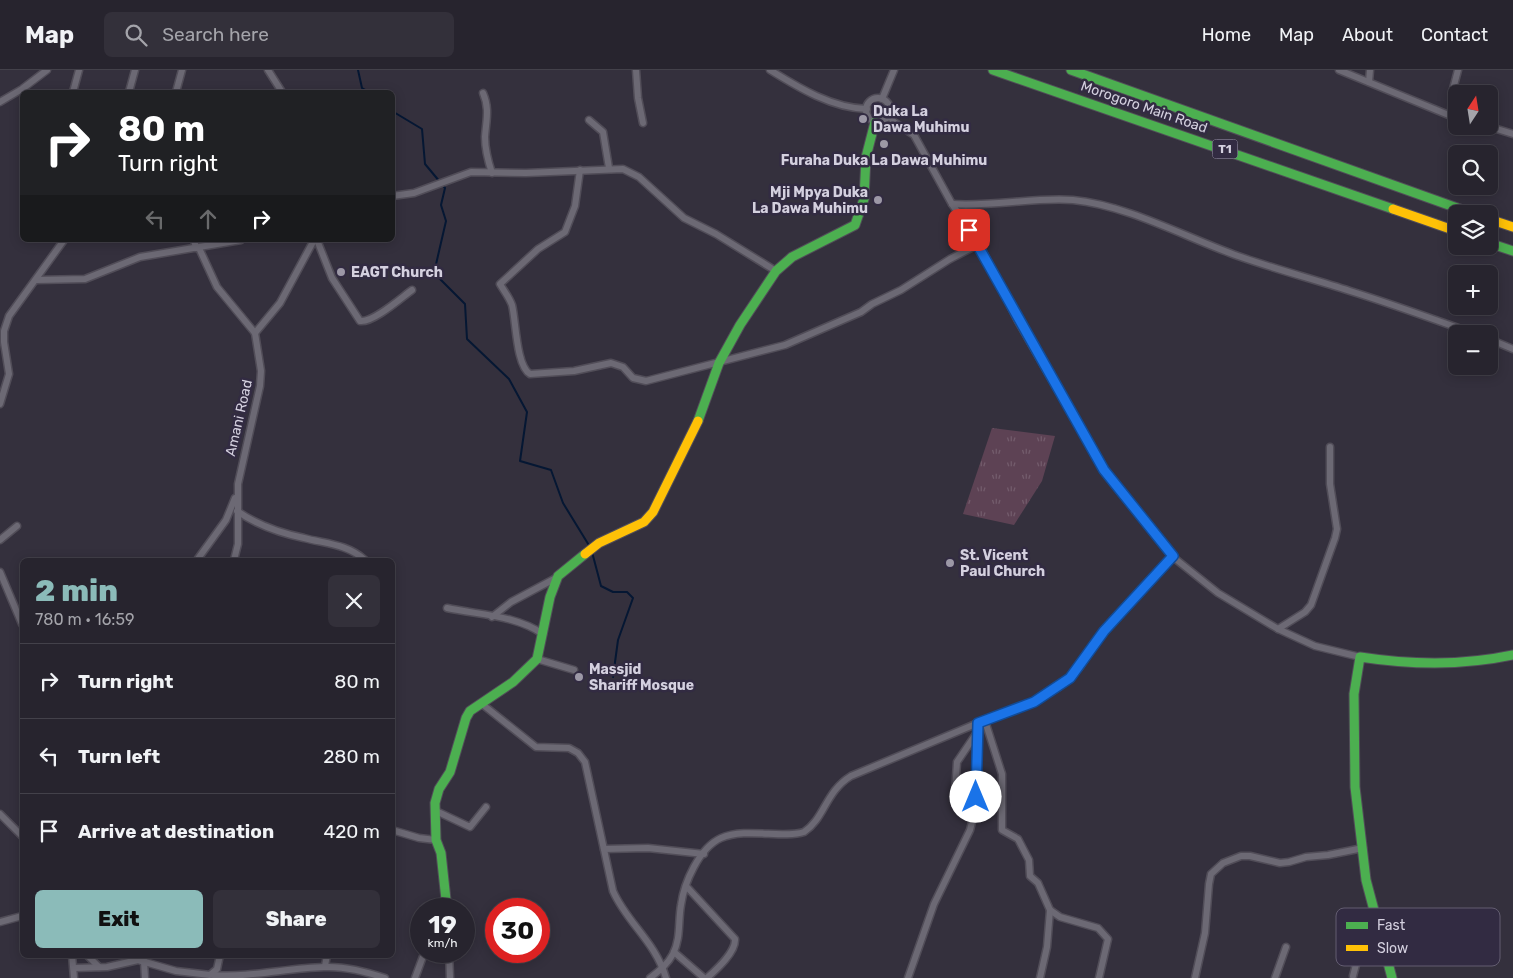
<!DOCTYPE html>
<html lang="en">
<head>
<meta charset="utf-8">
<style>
  body { margin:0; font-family:Rubik,sans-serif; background:#33303a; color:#f1f3f6; height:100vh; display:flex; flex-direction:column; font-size:19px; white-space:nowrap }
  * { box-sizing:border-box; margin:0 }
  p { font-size:16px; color:#a4a4aa }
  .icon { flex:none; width:28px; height:28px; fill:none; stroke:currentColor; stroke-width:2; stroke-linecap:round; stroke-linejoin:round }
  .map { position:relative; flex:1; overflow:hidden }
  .sheet { position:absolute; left:20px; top:488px; width:375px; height:400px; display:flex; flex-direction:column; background:#27242e; border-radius:8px; box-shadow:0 2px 12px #0003,0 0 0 1px #43414a }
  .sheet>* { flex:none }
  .banner { position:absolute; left:20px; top:20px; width:375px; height:152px; border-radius:8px; box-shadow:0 2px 12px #0003,0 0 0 1px #43414a; background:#202124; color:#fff; overflow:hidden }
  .needle { width:32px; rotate:12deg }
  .buttons { position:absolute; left:1448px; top:15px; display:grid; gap:10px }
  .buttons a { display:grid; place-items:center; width:50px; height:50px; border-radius:8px; background:#27242e; box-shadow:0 2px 12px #0003,0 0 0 1px #43414a; font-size:25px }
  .speed { position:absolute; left:410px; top:828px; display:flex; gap:10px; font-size:25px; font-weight:700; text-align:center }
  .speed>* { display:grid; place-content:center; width:65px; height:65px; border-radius:50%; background:#27242e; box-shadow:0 2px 12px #0003,0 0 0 1px #43414a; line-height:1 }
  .speed small { font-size:12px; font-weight:400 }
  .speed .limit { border:8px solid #d22; background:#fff; color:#111 }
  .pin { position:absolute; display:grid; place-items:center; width:42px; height:42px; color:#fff; margin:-21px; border-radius:10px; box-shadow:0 2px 8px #0006 }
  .me { position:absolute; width:55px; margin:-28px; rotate:0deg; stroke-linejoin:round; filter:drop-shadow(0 0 4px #0008) }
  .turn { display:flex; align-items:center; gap:18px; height:105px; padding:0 15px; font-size:22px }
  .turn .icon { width:65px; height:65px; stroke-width:2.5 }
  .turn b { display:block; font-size:35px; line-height:42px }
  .lanes { display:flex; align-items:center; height:48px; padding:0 15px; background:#0003; justify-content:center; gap:25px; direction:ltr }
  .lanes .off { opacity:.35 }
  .round { display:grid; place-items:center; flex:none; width:52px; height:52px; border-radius:8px; background:#33303a }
  .overview { display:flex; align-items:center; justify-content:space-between; height:85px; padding:0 15px }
  h1 { font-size:30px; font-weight:800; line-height:38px; color:#8bbbb9 }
  .button { display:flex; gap:10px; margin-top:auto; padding:10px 15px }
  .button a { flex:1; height:58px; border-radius:8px; background:#8bbbb9; color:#111; font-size:20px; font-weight:800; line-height:58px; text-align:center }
  .button a+a { background:#33303a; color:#f1f3f6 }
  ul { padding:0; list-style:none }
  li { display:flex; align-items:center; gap:15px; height:75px; padding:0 15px; border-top:1px solid #43414a }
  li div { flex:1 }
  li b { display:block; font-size:19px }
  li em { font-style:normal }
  header { display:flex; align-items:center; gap:30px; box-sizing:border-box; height:70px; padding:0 25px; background:#27242e; border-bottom:1px solid #43414a }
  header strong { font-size:24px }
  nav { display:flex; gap:28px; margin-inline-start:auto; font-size:18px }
  .search { width:350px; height:45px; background:#33303a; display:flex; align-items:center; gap:12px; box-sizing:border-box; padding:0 18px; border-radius:8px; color:#a4a4aa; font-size:19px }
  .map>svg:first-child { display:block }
  .park { fill:url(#park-tufts) }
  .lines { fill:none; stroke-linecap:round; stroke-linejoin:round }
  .stream { stroke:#051733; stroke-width:2 }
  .street-casing { stroke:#514d58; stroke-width:9 }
  .fast-casing { stroke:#514d58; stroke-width:11 }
  .slow-casing { stroke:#514d58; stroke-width:11 }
  .street { stroke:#6c6974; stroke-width:6 }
  .fast { stroke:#4caf50; stroke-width:9 }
  .slow { stroke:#ffc107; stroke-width:9 }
  .route-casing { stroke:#114b97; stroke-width:12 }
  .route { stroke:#1a73e8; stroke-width:9 }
  .poi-dot { fill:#9c98a6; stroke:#322b42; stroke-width:2 }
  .labels { text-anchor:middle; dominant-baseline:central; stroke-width:5; stroke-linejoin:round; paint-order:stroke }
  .shield { fill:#322b42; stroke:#a39eb0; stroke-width:1 }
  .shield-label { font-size:12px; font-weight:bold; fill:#d4d0df }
  .street-label { font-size:14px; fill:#d4d0df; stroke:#322b42 }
  .poi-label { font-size:14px; font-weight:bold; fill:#d4d0df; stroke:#322b42; text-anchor:start }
  .key { fill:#322b42; stroke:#635d71; stroke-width:1 }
  .key-label { font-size:14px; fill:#d4d0df }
</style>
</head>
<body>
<header>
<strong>Map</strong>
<div class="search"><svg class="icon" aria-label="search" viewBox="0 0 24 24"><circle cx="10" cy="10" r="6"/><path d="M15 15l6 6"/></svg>Search here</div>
<nav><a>Home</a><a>Map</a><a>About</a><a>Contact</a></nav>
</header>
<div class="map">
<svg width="1513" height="908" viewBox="0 0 1513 908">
  <defs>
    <pattern id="park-tufts" width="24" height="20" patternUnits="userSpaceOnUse" patternTransform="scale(1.25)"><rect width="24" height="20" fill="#5d4254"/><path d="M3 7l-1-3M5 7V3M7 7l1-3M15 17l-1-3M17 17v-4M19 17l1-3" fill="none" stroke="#735c6c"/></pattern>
  </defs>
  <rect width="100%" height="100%" fill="#34303d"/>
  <path class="park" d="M992 358 1055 366 1042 411 1014 455 963 444Z"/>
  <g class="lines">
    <g class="stream">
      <path d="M358 0 362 18 369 22"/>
      <path d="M392 41 422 59 425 94 445 118 441 135 446 151 434 203 465 234 467 269 509 309 527 342 520 391 551 400 563 433 590 477"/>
      <path d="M592 482 601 516 613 522H627L633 528 618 570 613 607"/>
    </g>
    <g class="street-casing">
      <g id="street">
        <path d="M268 0 282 22"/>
        <path d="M636 0 638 28 643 53"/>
        <path d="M770 0C799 18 832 38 867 39"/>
        <path d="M1339 0 1456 48"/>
        <path d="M1369 12 1370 0"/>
        <path d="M73 22 79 0"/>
        <path d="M129 22 135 0"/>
        <path d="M176 22 182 0"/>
        <path d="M483 23C490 39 486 51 485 67 485 79 488 91 492 103"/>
        <circle cx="878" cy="40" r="12"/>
        <path d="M882 29 894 0"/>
        <path d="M0 32 22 19 47 0"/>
        <path d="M889 45 894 52 914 65 952 134 979 174 1018 251 1104 400 1173 487 1218 523 1278 559 1315 576 1360 587"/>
        <path d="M1451 47 1452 23 1458 0"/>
        <path d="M589 50 603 62 609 98"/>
        <path d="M1487 56 1513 64"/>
        <path d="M580 100 575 136 565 162 538 179 500 214C504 221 509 227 512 235 516 250 516 296 530 304L574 301 611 293 623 297 633 308 646 311 785 275 861 242 872 234 901 220 950 189 979 174"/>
        <path d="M392 126 414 123 471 102 526 103 623 99 639 107 684 148 716 164 776 201"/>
        <path d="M952 134C992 137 1033 127 1073 130 1127 135 1187 168 1238 186 1275 199 1313 209 1350 221 1392 234 1433 249 1475 264"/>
        <path d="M194 170 196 178"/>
        <path d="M317 170 332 208 360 251C373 253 401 228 412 220"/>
        <path d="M199 178 217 217 255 263"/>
        <path d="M36 210 85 209 140 187 241 170"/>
        <path d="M1489 269 1513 279"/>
        <path d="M0 334 9 304 4 272V261L9 246 64 170"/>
        <path d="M237 441C257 455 280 463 304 468 327 474 347 474 365 490"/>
        <path d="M0 470 17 456"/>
        <path d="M197 490 226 450 235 428"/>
        <path d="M234 490 238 474V414L260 316 261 301 255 263 280 233 314 170"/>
        <path d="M0 502 22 554"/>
        <path d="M447 538C480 545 515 545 543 564"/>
        <path d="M492 547 511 532 556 508"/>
        <path d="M1278 559 1305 542 1311 535 1335 468 1337 459 1330 414V377"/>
        <path d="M537 589 574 600"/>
        <path d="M482 634 536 677 569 678 578 683 585 692 613 821C627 853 655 871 666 908"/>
        <path d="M985 651 1002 704V760L1018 769 1029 790 1030 806 1038 813 1050 840 1060 847 1098 858 1108 869 1099 908"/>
        <path d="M955 723 957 692 976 664"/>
        <path d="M436 741 470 757 486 737"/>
        <path d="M0 744 22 766"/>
        <path d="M392 760 419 768 436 770"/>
        <path d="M604 779 648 778 704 784"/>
        <path d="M686 816 735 869C736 882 717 899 707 908"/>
        <path d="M0 852 22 846"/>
        <path d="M449 881 450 908"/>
        <path d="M674 882 704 908"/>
        <path d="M72 885 74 908"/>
        <path d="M87 885 99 897"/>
        <path d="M144 891 145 908"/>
        <path d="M325 896 327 885"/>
        <path d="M74 898 107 897 138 890 176 901 210 905 217 899 220 885"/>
        <path d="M213 905C249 908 287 898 324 897 345 896 366 902 385 908"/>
        <path d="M1353 906 1364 864 1374 840"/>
        <path d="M415 908 425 881"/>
        <path d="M650 908C659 901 668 894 673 884 681 868 678 852 681 835 684 813 699 778 721 768 746 757 782 769 804 762 825 748 825 722 851 706L978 653 1034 632 1059 617 1079 598 1104 561 1173 487"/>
        <path d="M908 908 934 834 970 760 976 736V675L978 653"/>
        <path d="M1040 908 1047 877 1050 840"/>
        <path d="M1195 908 1205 863 1209 814 1211 804 1223 793 1241 786H1250L1280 793 1289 792 1306 787 1328 785 1363 778"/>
        <path d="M1275 908 1286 877"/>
      </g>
    </g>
    <g class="fast-casing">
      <g id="fast">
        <path d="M993 0 1393 139"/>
        <path d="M1071 0 1474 144"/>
        <path d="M1489 173 1513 181"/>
        <path d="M698 351 719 293 740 255 776 201 792 187 855 155 864 129 866 87 875 52"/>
        <path d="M447 839 441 783 436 770 435 733 439 719 450 702 466 648 470 641 513 612 537 589 550 527 558 506 585 484"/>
        <path d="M1392 908 1366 810 1355 717 1354 624 1360 587C1412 595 1462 596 1513 585"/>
      </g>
    </g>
    <g class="slow-casing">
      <g id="slow">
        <path d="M1393 139 1456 161"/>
        <path d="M1489 149 1513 157"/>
        <path d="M585 484 599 473 644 452 653 442 698 351"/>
      </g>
    </g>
    <use href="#street" class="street"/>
    <use href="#fast" class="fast"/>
    <use href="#slow" class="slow"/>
  </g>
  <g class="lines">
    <g class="route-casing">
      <path id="route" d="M969 160 1104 400 1173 486 1104 561 1070 608 1034 632 978 653 976 727"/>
    </g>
    <use href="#route" class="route"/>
  </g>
  <g class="poi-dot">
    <circle cx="863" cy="49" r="5"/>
    <circle cx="884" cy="74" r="5"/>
    <circle cx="878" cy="130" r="5"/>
    <circle cx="341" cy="202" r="5"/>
    <circle cx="950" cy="493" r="5"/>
    <circle cx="579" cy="607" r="5"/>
  </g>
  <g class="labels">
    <rect class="shield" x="1212.5" y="69.5" width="25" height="19" rx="4"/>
    <g class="shield-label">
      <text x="1225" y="79">T1</text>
    </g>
    <g class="street-label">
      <text transform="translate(1144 37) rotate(19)">Morogoro Main Road</text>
      <text transform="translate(239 348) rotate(-77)">Amani Road</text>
    </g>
    <g class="poi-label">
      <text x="873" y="41">Duka La<tspan x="873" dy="16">Dawa Muhimu</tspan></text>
      <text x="884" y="90" text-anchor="middle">Furaha Duka La Dawa Muhimu</text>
      <text x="868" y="122" text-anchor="end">Mji Mpya Duka<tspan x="868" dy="16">La Dawa Muhimu</tspan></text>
      <text x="351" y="202">EAGT Church</text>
      <text x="960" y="485">St. Vicent<tspan x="960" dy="16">Paul Church</tspan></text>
      <text x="589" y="599">Massjid<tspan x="589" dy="16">Shariff Mosque</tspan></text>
    </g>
  </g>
  <rect x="1336" y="838" width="164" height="58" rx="8" class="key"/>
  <rect x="1346" y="852" width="22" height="7" fill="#4caf50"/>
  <rect x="1346" y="875" width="22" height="6" fill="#ffc107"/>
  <g class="key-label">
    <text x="1377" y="860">Fast</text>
    <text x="1377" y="883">Slow</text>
  </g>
</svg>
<div class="buttons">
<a><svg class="needle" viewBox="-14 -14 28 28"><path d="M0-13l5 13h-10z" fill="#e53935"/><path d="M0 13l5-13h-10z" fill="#a4a4aa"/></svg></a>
<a><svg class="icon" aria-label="search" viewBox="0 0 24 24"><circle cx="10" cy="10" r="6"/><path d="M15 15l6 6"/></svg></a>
<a><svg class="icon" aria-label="layers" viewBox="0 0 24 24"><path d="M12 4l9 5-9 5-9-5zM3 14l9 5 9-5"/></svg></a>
<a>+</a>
<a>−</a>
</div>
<div class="speed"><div>19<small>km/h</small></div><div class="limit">30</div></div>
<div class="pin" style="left:969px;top:160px;background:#d93025"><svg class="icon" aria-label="arrive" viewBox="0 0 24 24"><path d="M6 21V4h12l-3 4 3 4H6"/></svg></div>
<svg class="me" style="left:976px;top:727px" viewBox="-20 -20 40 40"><circle r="19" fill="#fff"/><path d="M0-13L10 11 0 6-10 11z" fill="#1a73e8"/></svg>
<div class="banner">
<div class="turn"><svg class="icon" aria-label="right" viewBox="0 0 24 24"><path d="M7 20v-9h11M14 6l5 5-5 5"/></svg><div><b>80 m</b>Turn right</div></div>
<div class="lanes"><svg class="icon off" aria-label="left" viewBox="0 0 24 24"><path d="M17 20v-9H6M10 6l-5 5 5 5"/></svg><svg class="icon off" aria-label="ahead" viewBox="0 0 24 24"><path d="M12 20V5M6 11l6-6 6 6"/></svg><svg class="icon" aria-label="right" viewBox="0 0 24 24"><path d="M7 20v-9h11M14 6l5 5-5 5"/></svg></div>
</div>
<section class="sheet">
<div class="overview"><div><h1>2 min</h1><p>780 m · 16:59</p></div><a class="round"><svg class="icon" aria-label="close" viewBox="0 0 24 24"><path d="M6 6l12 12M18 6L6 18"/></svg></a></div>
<ul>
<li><svg class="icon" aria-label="right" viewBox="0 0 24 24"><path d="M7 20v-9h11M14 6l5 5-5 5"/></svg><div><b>Turn right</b></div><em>80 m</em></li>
<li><svg class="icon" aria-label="left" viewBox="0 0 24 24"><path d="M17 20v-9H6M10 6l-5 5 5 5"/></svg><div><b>Turn left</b></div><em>280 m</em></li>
<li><svg class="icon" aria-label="arrive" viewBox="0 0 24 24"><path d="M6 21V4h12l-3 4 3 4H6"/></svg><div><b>Arrive at destination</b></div><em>420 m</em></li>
</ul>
<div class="button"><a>Exit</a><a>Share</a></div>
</section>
</div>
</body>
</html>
